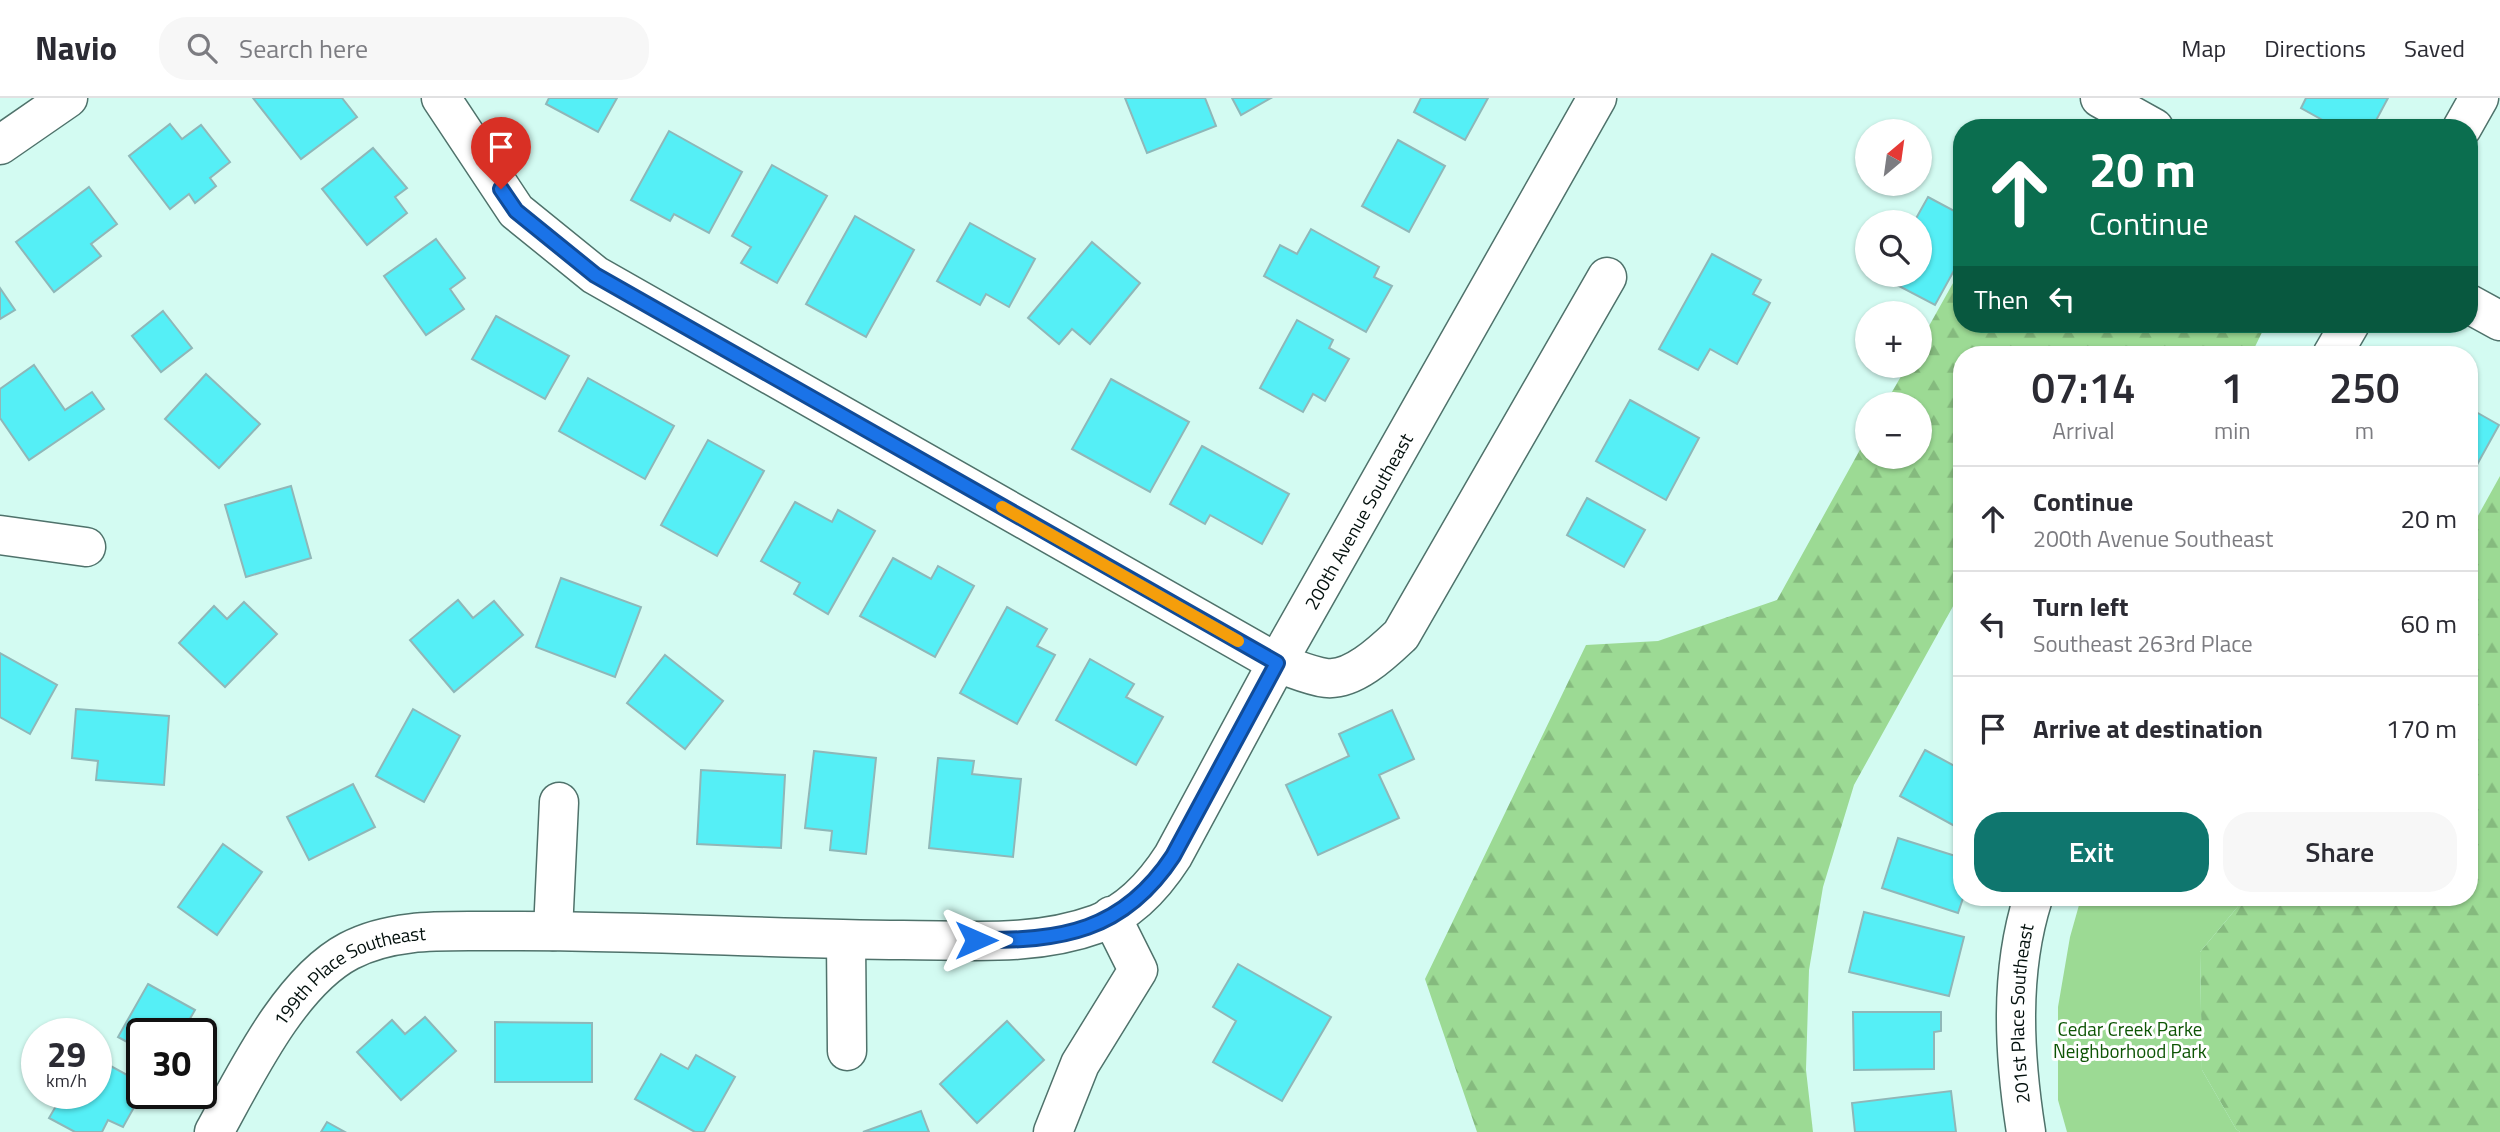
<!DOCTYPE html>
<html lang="en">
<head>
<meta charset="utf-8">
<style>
  body { margin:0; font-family:"Titillium Web",sans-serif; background:#f7f7f7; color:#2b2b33; height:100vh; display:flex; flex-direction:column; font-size:26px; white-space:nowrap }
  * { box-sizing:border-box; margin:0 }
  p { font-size:23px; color:#7c7c81 }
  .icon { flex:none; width:38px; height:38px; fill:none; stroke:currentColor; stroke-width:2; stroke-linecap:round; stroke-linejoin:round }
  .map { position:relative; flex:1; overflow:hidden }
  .details { position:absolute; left:1953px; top:248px; width:525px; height:560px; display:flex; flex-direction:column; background:#fff; border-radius:28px; box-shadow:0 2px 5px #0004 }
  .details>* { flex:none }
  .top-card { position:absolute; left:1953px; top:21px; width:525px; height:214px; border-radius:28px; box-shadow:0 2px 5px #0004; background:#0b6e4f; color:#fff; overflow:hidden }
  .needle { width:46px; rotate:29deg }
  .controls { position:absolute; left:1855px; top:21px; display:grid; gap:14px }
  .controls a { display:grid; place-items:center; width:77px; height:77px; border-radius:50%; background:#fff; box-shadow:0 2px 5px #0004; font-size:35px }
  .speed { position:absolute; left:21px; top:920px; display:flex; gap:14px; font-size:35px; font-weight:700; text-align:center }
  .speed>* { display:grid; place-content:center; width:91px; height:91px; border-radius:50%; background:#fff; box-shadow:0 2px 5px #0004; line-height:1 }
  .speed small { font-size:18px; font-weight:400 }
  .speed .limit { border:4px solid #111; border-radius:10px; background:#fff; color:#111 }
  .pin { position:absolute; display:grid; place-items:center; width:60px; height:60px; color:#fff; margin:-72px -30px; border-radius:50% 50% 50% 0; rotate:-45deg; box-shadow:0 0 7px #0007 }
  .pin .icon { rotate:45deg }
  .me { position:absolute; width:77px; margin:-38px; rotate:90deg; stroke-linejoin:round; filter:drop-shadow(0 0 5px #0008) }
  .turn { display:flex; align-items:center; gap:24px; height:147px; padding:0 21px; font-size:32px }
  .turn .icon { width:91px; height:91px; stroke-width:2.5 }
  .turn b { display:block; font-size:49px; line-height:60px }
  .then { display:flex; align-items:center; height:66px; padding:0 21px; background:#0003; gap:14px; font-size:26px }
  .eta { display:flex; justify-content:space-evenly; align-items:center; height:119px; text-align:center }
  .eta b { font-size:42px; font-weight:600; line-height:49px }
  .cta { display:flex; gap:14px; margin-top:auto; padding:14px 21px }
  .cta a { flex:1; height:80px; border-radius:28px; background:#0f766e; color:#fff; font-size:28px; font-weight:600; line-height:80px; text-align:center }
  .cta a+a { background:#f7f7f7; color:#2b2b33 }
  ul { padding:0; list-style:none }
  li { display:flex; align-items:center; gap:21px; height:105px; padding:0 21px; border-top:2px solid #e1e1e2 }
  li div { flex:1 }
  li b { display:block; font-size:26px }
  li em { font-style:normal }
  header { display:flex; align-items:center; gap:42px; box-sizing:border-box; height:98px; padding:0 35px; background:#fff; border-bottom:2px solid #e1e1e2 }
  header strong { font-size:33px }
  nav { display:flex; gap:38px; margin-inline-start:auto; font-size:24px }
  .search { width:490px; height:63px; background:#f7f7f7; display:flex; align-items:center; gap:18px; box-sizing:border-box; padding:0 24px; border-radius:28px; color:#7c7c81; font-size:26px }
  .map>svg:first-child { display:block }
  .forest { fill:url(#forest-firs) }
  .park { fill:#9cda94 }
  .building { fill:#55eff6; stroke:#8fb7b8; stroke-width:2 }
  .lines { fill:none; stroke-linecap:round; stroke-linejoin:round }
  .minor-casing { stroke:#4f726b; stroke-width:41 }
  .minor { stroke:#fff; stroke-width:38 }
  .route-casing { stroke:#114b97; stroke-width:18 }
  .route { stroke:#1a73e8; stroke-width:12 }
  .slow { stroke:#f59e0b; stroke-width:12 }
  .labels { text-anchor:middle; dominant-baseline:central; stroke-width:6; stroke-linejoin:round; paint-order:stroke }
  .street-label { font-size:19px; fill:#03100d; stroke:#fff }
  .park-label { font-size:19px; fill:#0d5404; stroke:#fff }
</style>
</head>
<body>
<header>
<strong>Navio</strong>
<div class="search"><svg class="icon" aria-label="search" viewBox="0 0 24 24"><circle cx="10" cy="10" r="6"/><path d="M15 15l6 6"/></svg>Search here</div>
<nav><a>Map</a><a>Directions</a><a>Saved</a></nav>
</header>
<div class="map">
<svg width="2500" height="1034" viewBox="0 0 2500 1034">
  <defs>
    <pattern id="forest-firs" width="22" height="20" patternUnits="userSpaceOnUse" patternTransform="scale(1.75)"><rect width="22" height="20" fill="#9cda94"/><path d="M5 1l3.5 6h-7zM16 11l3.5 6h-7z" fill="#85ba7e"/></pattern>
  </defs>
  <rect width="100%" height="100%" fill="#d3fbf2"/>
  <g class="forest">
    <path d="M1962 169V226H2266L2251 257H1962V492L1854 687 1823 789 1809 872 1806 972 1813 1034H1477L1425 881 1586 547 1658 543 1777 502 1867 339V359H1920V306H1885L1907 268H1920V244Z"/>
    <path d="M2500 378V1034H2240L2236 1031 2202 972 2200 854 2245 800H2469V434Z"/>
  </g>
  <path class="park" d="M2081 800H2245L2200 854 2202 972 2236 1031 2240 1034H2067L2058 1002V909L2070 839Z"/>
  <g class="building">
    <path d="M253 0H342L357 19 301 61Z"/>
    <path d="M549 0H617L598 34 546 6Z"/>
    <path d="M1125 0H1205L1216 28 1147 55Z"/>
    <path d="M1232 0H1271L1241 17Z"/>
    <path d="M1421 0H1488L1465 42 1414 14Z"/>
    <path d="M2306 0H2388L2372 30H2337L2301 10Z"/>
    <path d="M170 26 182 41 201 27 230 64 210 80 216 88 195 105 189 96 170 111 129 58Z"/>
    <path d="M669 33 742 74 709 135 674 116 670 123 631 102Z"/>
    <path d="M1398 42 1445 68 1409 134 1362 108Z"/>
    <path d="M373 50 407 90 395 99 407 115 367 147 322 91Z"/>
    <path d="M772 67 827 98 777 185 741 165 751 149 732 138Z"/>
    <path d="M89 89 117 126 91 146 101 158 54 194 16 144Z"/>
    <path d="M1928 99 1962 117V158L1935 207 1878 177H1920V124H1914Z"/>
    <path d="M855 118 914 152 866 239 806 206Z"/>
    <path d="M970 125 1035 161 1009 209 986 196 980 207 937 183Z"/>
    <path d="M1311 131 1379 169 1374 179 1392 188 1366 234 1264 178 1280 147 1297 156Z"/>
    <path d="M436 141 465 180 450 191 464 211 426 237 384 178Z"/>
    <path d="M1092 144 1140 185 1090 246 1072 231 1059 246 1028 220Z"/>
    <path d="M1712 156 1761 182 1753 196 1770 205 1737 266 1710 251 1698 272 1659 251Z"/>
    <path d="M0 190 15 212 0 221Z"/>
    <path d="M163 213 192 250 161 274 132 238Z"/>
    <path d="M496 218 569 258 545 301 472 261Z"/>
    <path d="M1297 222 1333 242 1329 250 1349 261 1325 303 1313 296 1303 314 1260 290Z"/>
    <path d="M34 267 65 312 92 294 104 311 29 362 0 320V291Z"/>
    <path d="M206 276 260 326 219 370 165 321Z"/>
    <path d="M588 280 674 328 645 381 559 333Z"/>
    <path d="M1111 281 1189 324 1150 394 1072 351Z"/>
    <path d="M1630 302 1699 340 1666 402 1596 363Z"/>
    <path d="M2469 310 2499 327 2473 374 2469 372Z"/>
    <path d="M708 342 764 373 717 458 661 427Z"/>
    <path d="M1202 348 1289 396 1262 446 1210 417 1205 426 1170 406Z"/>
    <path d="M291 388 311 460 246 479 225 407Z"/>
    <path d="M1587 400 1645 432 1624 469 1567 437Z"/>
    <path d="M795 404 832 424 838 412 875 433 828 516 794 496 800 485 761 463Z"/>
    <path d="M893 460 931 481 938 468 974 488 935 559 860 518Z"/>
    <path d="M561 480 641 509 615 579 536 549Z"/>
    <path d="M458 502 473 520 494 503 523 537 454 594 410 542Z"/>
    <path d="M244 504 277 536 225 589 179 545 214 508 227 521Z"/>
    <path d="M1007 509 1047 531 1037 548 1055 557 1017 626 960 595Z"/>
    <path d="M0 555 57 587 30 636 0 619Z"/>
    <path d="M665 557 723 603 685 651 627 605Z"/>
    <path d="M1090 561 1134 586 1126 599 1163 619 1136 667 1056 622Z"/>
    <path d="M76 611 169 618 164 687 96 682 98 663 72 660Z"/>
    <path d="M413 611 460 638 424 704 376 678Z"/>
    <path d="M1392 612 1414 661 1379 677 1399 720 1318 757 1286 687 1349 658 1339 636Z"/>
    <path d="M1925 652 1962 672V732L1900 698Z"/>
    <path d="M814 653 876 660 866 756 830 752 832 733 805 730Z"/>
    <path d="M938 660 974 663 972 676 1021 681 1013 759 929 750Z"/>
    <path d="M701 672 785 677 781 750 697 746Z"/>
    <path d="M353 686 375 729 309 762 287 719Z"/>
    <path d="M1898 740 1962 760 1963 800 1958 815 1882 790Z"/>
    <path d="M223 746 262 774 217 837 178 809Z"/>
    <path d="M1864 814 1964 839 1949 898 1849 874Z"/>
    <path d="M1238 866 1331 919 1282 1003 1213 964 1236 923 1213 909Z"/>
    <path d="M148 886 195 912 181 936H142V952L118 939Z"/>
    <path d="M1853 914H1941V933L1934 934V971L1854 972Z"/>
    <path d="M425 919 456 953 401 1002 357 954 392 922 405 936Z"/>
    <path d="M1007 923 1044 962 977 1025 940 986Z"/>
    <path d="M495 924 592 925V984H495Z"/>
    <path d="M661 956 688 971 696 957 735 979 704 1034H695L635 1001Z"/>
    <path d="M96 960 142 985V995L123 1029 108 1022 102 1034H75L49 1020 63 996H96Z"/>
    <path d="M1951 993 1956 1034H1855L1852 1005Z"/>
    <path d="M921 1013 929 1034H863Z"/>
    <path d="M327 1024 345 1034H321Z"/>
  </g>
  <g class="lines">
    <g class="minor-casing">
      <g id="minor">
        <path d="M441 0 516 113 595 177 1277 565C1293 570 1310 578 1326 580 1353 583 1383 554 1401 537L1607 179"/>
        <path d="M2100 0 2154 30"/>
        <path d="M2462 30 2479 0"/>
        <path d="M0 47 68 0"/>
        <path d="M2469 206 2500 223"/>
        <path d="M2332 257 2350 226"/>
        <path d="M0 437 86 449"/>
        <path d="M553 833 559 704"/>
        <path d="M846 842 847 953"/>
        <path id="s1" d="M214 1034C246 976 290 884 349 853 396 828 454 834 505 833 637 832 770 841 903 842 968 842 1034 849 1097 826 1130 814 1155 786 1173 758L1277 565 1597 0"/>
        <path d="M1053 1034 1080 966 1138 872 1111 818"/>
        <path id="s2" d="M2026 1034C2014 957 2009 875 2033 800"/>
      </g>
    </g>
    <use href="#minor" class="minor"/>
  </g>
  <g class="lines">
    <g class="route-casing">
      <path id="route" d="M501 91 516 113 595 177 1277 565 1173 758C1123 834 1061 843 976 842"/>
    </g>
    <use href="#route" class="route"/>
    <path class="slow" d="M1002 409 1238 543"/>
  </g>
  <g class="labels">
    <g class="street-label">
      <text stroke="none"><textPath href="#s1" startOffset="1468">200th Avenue Southeast</textPath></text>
      <text stroke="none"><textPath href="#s1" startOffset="217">199th Place Southeast</textPath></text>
      <text stroke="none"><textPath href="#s2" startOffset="119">201st Place Southeast</textPath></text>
    </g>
    <g class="park-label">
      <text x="2130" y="930">Cedar Creek Parke<tspan x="2130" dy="22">Neighborhood Park</tspan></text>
    </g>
  </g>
</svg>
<div class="controls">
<a><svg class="needle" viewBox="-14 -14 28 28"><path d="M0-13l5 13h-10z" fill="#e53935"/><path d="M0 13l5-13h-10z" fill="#7c7c81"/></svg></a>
<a><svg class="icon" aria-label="search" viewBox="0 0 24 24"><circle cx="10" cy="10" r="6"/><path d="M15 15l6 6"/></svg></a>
<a>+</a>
<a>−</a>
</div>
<div class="speed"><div>29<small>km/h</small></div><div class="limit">30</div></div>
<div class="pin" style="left:501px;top:91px;background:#d93025"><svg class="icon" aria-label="arrive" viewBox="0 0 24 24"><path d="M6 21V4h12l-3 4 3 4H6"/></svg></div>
<svg class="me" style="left:976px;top:842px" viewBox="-20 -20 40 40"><path d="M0-17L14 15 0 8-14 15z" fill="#1a73e8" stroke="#fff" stroke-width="4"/></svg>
<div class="top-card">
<div class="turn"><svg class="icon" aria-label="ahead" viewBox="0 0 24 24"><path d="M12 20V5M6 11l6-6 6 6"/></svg><div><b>20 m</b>Continue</div></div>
<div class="then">Then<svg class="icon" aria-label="left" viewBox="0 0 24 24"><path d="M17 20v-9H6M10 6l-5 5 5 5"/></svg></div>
</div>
<section class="details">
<div class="eta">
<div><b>07:14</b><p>Arrival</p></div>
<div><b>1</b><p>min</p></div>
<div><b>250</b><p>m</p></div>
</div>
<ul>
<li><svg class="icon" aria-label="ahead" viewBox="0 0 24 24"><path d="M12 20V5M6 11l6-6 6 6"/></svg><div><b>Continue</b><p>200th Avenue Southeast</p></div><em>20 m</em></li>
<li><svg class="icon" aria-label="left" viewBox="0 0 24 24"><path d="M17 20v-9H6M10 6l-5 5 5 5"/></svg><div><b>Turn left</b><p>Southeast 263rd Place</p></div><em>60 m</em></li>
<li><svg class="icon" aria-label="arrive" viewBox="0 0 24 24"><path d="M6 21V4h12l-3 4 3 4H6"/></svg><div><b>Arrive at destination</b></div><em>170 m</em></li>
</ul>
<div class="cta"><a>Exit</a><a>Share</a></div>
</section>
</div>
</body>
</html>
